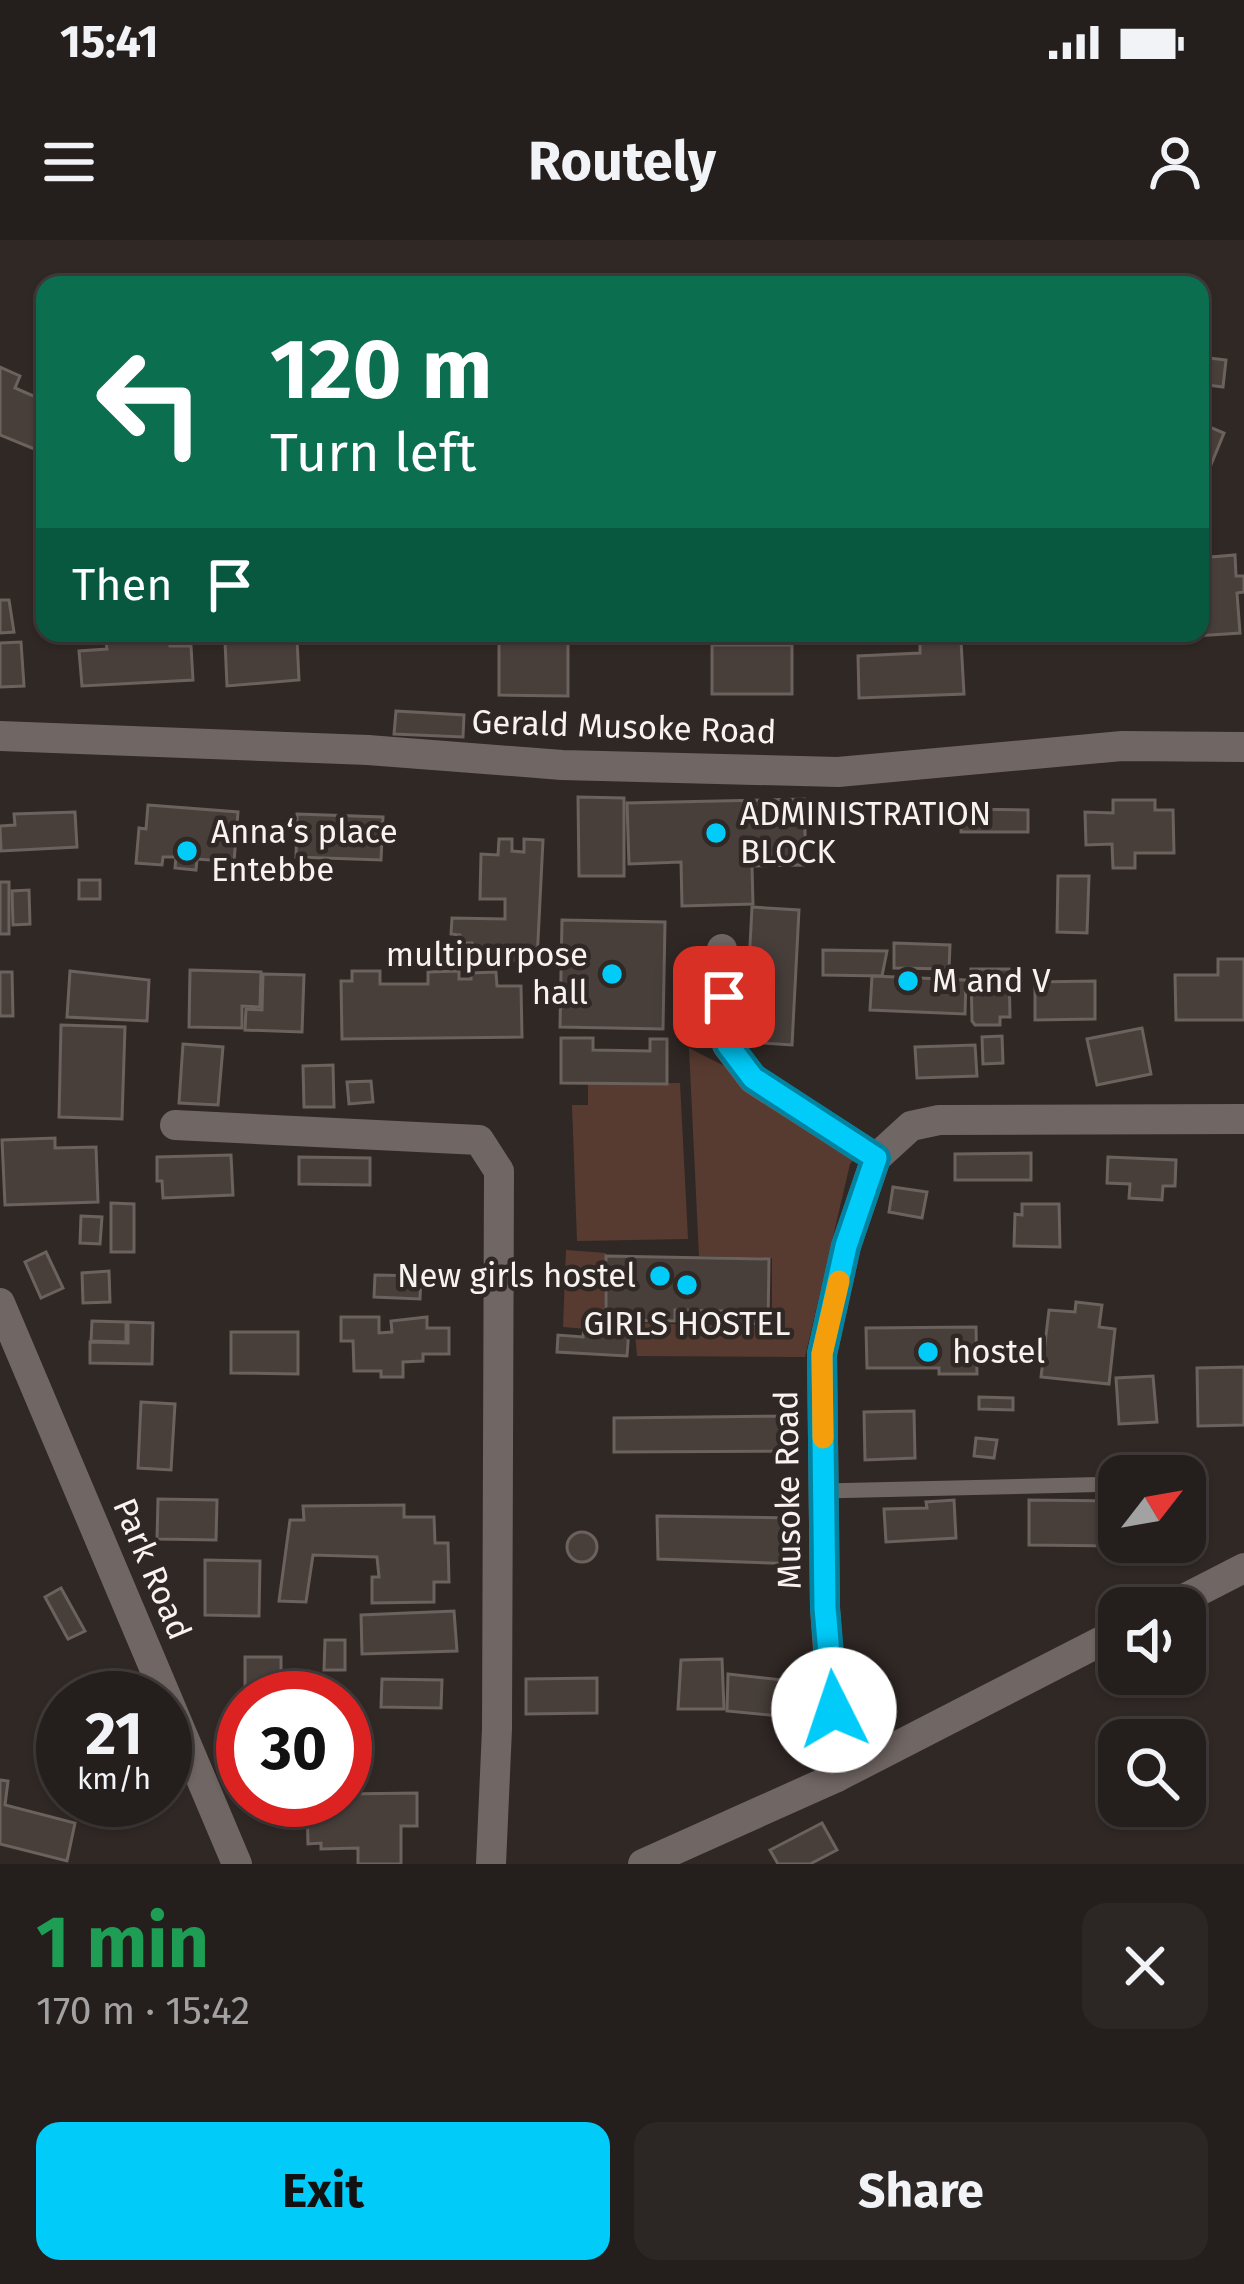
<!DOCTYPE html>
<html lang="en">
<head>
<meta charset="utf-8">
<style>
  body { margin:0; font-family:"Fira Sans",sans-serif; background:#2c2725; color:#f1f3f6; height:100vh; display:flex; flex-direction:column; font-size:45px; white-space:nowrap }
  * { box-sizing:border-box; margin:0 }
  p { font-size:39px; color:#a3a2a3 }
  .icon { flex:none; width:66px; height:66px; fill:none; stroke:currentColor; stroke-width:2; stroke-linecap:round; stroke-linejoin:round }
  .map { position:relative; height:1624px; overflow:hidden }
  .side { display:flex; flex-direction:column; background:#241e1c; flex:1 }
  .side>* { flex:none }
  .banner { position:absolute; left:36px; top:36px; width:1173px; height:366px; border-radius:24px; box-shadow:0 3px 9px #0004,0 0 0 3px #413c3b; background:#0b6e4f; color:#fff; overflow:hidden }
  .needle { width:78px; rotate:59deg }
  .controls { position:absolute; left:1098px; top:1215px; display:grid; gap:24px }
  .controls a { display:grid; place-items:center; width:108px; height:108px; border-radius:24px; background:#241e1c; box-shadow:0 3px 9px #0004,0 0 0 3px #413c3b; font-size:60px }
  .speed { position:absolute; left:36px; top:1431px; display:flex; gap:24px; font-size:60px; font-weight:700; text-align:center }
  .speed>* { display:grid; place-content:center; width:156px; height:156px; border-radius:50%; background:#241e1c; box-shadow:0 3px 9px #0004,0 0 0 3px #413c3b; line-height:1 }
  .speed small { font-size:30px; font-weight:400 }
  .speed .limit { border:18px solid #d22; background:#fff; color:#111 }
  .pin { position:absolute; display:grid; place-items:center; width:102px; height:102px; color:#fff; margin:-51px; border-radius:24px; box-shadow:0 6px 18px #0006 }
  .me { position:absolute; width:132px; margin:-66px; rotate:356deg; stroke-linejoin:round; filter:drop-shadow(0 0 9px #0008) }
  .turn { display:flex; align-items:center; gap:42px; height:252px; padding:0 36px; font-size:54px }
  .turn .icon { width:156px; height:156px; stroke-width:2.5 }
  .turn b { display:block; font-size:84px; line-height:102px }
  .then { display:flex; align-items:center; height:114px; padding:0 36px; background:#0003; gap:24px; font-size:45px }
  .round { display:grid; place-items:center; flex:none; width:126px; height:126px; border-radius:24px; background:#2c2725 }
  .headline { display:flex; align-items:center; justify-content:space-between; height:204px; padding:0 36px }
  h1 { font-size:72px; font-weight:700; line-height:90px; color:#1e9e55 }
  .action { display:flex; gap:24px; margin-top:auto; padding:24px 36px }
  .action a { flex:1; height:138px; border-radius:24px; background:#00cbf9; color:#111; font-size:48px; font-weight:700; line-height:138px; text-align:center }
  .action a+a { background:#2c2725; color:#f1f3f6 }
  .status { display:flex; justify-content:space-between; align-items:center; height:84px; padding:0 60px; background:#241e1c; direction:ltr }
  .status svg { height:33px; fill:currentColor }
  header { display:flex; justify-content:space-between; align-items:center; height:156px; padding:0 36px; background:#241e1c; font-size:54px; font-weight:700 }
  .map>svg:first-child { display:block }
  .green { fill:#583b30 }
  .building { fill:#483f3b; stroke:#6b615d; stroke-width:3 }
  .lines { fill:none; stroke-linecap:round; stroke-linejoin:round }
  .lane { stroke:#706663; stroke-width:15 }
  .street { stroke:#706663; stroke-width:30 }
  .route-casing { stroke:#0084a2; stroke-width:30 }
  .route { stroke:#00cbf9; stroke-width:21 }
  .slow { stroke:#f59e0b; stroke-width:21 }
  .poi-dot { fill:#00cbf9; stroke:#302825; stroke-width:4.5 }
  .labels { text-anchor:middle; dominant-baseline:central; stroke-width:9; stroke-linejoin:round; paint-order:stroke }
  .street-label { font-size:33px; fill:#f8f3f0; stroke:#302825 }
  .poi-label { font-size:33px; fill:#f8f3f0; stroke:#302825; text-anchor:start }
</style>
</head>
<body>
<div class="status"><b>15:41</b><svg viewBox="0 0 49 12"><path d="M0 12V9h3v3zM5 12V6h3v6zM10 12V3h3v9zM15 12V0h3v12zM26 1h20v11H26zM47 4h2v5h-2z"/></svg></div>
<header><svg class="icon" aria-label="menu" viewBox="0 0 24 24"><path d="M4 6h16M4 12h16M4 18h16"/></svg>Routely<svg class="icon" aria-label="person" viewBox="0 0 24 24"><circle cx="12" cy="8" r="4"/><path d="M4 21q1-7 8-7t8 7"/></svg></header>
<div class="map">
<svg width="1244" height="1624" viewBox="0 0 1244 1624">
  <rect width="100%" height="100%" fill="#302825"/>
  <g class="green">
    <path d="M689 808 748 838 862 910 850 924 805 1117 637 1116 635 1093 563 1087 566 1010 606 1013 604 1082 772 1087V1018L699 1016Z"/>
    <path d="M680 843 688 999 577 1001 572 865H588V844Z"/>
  </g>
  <g class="building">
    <path d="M1201 117 1226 120 1223 147 1200 144Z"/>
    <path d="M0 127 20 136 15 148 45 161 44 213 0 195Z"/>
    <path d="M1200 183 1224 193 1208 232 1200 228Z"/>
    <path d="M1235 315 1236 336H1244V352L1237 353 1240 393 1196 396 1200 393V318Z"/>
    <path d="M0 360H9L14 392 0 393Z"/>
    <path d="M169 393 170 406H191L193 440 82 446 79 411 107 409 105 395Z"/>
    <path d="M499 396 568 397V456L499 455Z"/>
    <path d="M297 399 299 440 227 446 225 401Z"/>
    <path d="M961 401 964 454 859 458 858 416 920 413V403Z"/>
    <path d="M21 402 24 446 0 447V403Z"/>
    <rect x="712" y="405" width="80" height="49"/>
    <path d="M396 471 464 475 463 497 394 494Z"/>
    <path d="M578 557 624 558V636H579Z"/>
    <path d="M804 559 806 625 752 626 753 664 682 666 681 622 629 624 627 563Z"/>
    <path d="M1113 560H1155V570H1173L1174 613H1135V628H1113L1112 604 1086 605 1085 572 1113 573Z"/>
    <path d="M148 565 238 572 234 622 197 619 196 630 175 628 176 617H163L162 625 136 623 139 588 146 589Z"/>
    <path d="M961 569 1028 570V592H961Z"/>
    <path d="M75 572 77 607 1 611 0 586 15 585 14 574Z"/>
    <path d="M297 574 383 577 381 620 296 617Z"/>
    <path d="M499 599H512V611L524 612V599L543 600 537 721 472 719V703H460V695L451 694 452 678 505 679V659H480L481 614 498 615Z"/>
    <path d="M1058 636H1089L1087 693 1057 692Z"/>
    <rect x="79" y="640" width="21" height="19"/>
    <rect x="0" y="642" width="9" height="52"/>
    <path d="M29 650 30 684 13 685 12 651Z"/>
    <path d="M752 667 799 670 792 805 745 802Z"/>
    <path d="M562 680 665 682 663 789 560 787Z"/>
    <path d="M894 703 950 705 949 729 894 728Z"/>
    <path d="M823 710 887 711 882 736 823 735Z"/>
    <path d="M1218 719H1244V780H1176L1175 735H1218Z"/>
    <path d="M971 729H1009L1010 777H1000V785H975L972 781Z"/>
    <path d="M190 730 261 732 260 767 242 766V788L189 787Z"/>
    <path d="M70 731 149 740 147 781 67 777Z"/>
    <path d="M352 731H380V744H428V732L459 731V739H471V733L496 732 497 746H521L522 797 342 799 341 741H352Z"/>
    <path d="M0 732H12L13 776H0Z"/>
    <path d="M263 734 304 735 302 792 245 790 246 769 262 770Z"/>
    <path d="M872 736 966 740 965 774 870 770Z"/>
    <path d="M1095 741V779L1035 780V742Z"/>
    <path d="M61 785 125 787 122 879 59 877Z"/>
    <path d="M1142 788 1151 834 1097 845 1087 799Z"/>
    <path d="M1002 796 1003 823 983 824 982 797Z"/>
    <path d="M561 798H593V810L650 811V799H667V844L561 843Z"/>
    <path d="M183 804 223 807 218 865 179 863Z"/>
    <path d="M975 805 977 836 917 838 915 807Z"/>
    <path d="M333 825 334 867H304L303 826Z"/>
    <path d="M371 841 373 862 349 864 347 842Z"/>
    <path d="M55 898V908L96 907 98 962 5 965 2 900Z"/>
    <path d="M1031 913V940H955V914Z"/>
    <path d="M231 915 233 955 163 958 162 941H157V917Z"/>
    <path d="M299 917 370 918V945L299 944Z"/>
    <path d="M1108 917 1176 920 1175 946H1163L1162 960 1129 958 1130 944 1107 943Z"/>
    <path d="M893 947 927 952 922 978 889 972Z"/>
    <path d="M111 963 134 964V1012H111Z"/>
    <path d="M1022 964H1059L1060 1007 1014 1006 1015 974 1022 975Z"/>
    <path d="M81 976 102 977 100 1004 80 1003Z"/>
    <path d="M46 1012 63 1048 41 1058 25 1022Z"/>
    <path d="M606 1016 769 1019 768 1084H722L723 1071 675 1070V1081L606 1080Z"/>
    <path d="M109 1031 110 1062 83 1063 82 1033Z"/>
    <path d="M375 1035 421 1036 420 1059 374 1057Z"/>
    <path d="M1076 1062 1102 1065 1099 1087 1115 1089 1109 1144 1041 1137 1049 1070 1075 1072Z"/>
    <path d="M341 1077H379V1093L392 1092 391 1081 427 1077V1088H449V1114H423V1121L403 1122V1137H381V1131H354L353 1101H341Z"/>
    <path d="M92 1081 126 1082V1102L91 1101Z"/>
    <path d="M128 1082 153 1083 152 1124 90 1123V1102L128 1103Z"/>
    <path d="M584 1086 629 1089 627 1116 557 1112 558 1095 583 1097Z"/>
    <path d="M976 1087 977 1134H939V1128H867L866 1088Z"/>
    <path d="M231 1092H298V1134L231 1133Z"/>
    <path d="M1244 1127V1185L1198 1186 1197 1128Z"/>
    <path d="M1153 1136 1157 1182 1119 1184 1116 1138Z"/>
    <path d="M979 1157 1013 1158V1170L979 1169Z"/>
    <path d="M141 1162 175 1164 171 1230 138 1228Z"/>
    <path d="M914 1171 915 1218 865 1220 864 1172Z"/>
    <path d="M793 1176 794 1211 614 1212V1178Z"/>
    <path d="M976 1198 997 1200 994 1218 974 1216Z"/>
    <path d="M158 1259 217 1260 216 1300 157 1299Z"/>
    <path d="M954 1260 956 1298 886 1302 884 1269 927 1268 926 1262Z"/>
    <path d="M1029 1260 1115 1261V1306L1029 1305Z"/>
    <path d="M404 1265V1277H434L435 1303H448L449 1342H434V1362L372 1363V1337H379L377 1317 313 1315 306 1362 279 1361 290 1280H304L303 1266Z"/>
    <path d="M657 1276 799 1278 800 1324 658 1319Z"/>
    <circle cx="582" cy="1307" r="15"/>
    <path d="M205 1320 260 1321 259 1376 205 1375Z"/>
    <path d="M61 1348 85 1391 68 1399 45 1357Z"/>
    <path d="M454 1371 457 1411 362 1414 361 1375Z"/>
    <path d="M325 1400H345V1430H324Z"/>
    <rect x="245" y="1417" width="36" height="32"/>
    <path d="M722 1419 724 1469H678L681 1420Z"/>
    <path d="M728 1434 783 1440 780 1476 727 1471Z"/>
    <path d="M597 1438V1473L526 1474V1439Z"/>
    <path d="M382 1439 442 1440 441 1468 381 1467Z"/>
    <path d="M0 1540 8 1541 5 1565 75 1583 67 1621 0 1604Z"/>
    <path d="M417 1553V1586H401V1624H358V1608L321 1609V1603L308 1604 307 1560H345V1554Z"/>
    <path d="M822 1583 837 1610 810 1624H778L770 1610Z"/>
  </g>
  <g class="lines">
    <path class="lane" d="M823 1251 1119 1244"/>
    <g class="street">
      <path d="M0 496 368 510 562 525 838 532 1122 506 1244 507"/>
      <path d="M722 709 727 805 753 839 876 918"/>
      <path d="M175 885 479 900 499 931 497 1489 491 1624"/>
      <path d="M0 1063 237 1624"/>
      <path d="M1166 1368 1244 1328"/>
      <path d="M837 1537 825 1368 822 1114 846 1006 876 918 911 886 939 880 1244 879"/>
      <path d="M643 1624 837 1537 1119 1392"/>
    </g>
  </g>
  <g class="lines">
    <g class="route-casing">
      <path id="route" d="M724 757 728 805 753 838 876 918 846 1006 822 1114 825 1368 834 1470"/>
    </g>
    <use href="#route" class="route"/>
    <path class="slow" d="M823 1198 822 1114 839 1041"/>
  </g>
  <g class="poi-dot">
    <circle cx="716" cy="593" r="12"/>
    <circle cx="187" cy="611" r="12"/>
    <circle cx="612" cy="734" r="12"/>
    <circle cx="908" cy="741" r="12"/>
    <circle cx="660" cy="1036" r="12"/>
    <circle cx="687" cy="1045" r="12"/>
    <circle cx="928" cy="1112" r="12"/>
  </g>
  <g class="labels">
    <g class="street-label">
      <text transform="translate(624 487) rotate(2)">Gerald Musoke Road</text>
      <text transform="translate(788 1250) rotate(-91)">Musoke Road</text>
      <text transform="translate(152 1329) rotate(67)">Park Road</text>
    </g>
    <g class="poi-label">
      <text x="740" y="574">ADMINISTRATION<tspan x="740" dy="38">BLOCK</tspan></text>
      <text x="211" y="592">Anna‘s place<tspan x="211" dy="38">Entebbe</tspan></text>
      <text x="588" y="715" text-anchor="end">multipurpose<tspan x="588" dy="38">hall</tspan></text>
      <text x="932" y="741">M and V</text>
      <text x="636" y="1036" text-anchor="end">New girls hostel</text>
      <text x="687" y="1084" text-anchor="middle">GIRLS HOSTEL</text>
      <text x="952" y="1112">hostel</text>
    </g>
  </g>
</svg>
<div class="controls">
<a><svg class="needle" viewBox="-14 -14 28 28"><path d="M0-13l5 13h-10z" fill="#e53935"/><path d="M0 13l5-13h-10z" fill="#a3a2a3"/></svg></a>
<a><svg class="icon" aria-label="sound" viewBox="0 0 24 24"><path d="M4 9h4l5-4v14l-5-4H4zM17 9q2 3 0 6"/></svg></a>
<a><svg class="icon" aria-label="search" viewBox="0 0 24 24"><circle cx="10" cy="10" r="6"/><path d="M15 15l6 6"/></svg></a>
</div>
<div class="speed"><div>21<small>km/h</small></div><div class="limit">30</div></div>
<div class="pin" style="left:724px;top:757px;background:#d93025"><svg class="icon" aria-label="arrive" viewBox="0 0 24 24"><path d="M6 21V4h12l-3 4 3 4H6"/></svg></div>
<svg class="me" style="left:834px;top:1470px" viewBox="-20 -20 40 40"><circle r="19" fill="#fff"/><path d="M0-13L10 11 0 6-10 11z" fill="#00cbf9"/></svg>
<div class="banner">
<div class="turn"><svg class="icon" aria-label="left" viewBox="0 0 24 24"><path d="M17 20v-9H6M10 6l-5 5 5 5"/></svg><div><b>120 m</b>Turn left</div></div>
<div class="then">Then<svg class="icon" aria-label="arrive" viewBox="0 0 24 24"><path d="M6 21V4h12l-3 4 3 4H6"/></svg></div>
</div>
</div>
<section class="side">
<div class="headline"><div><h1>1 min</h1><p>170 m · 15:42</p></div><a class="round"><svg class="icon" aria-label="close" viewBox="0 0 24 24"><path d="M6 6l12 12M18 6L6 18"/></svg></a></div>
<div class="action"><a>Exit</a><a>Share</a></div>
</section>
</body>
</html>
